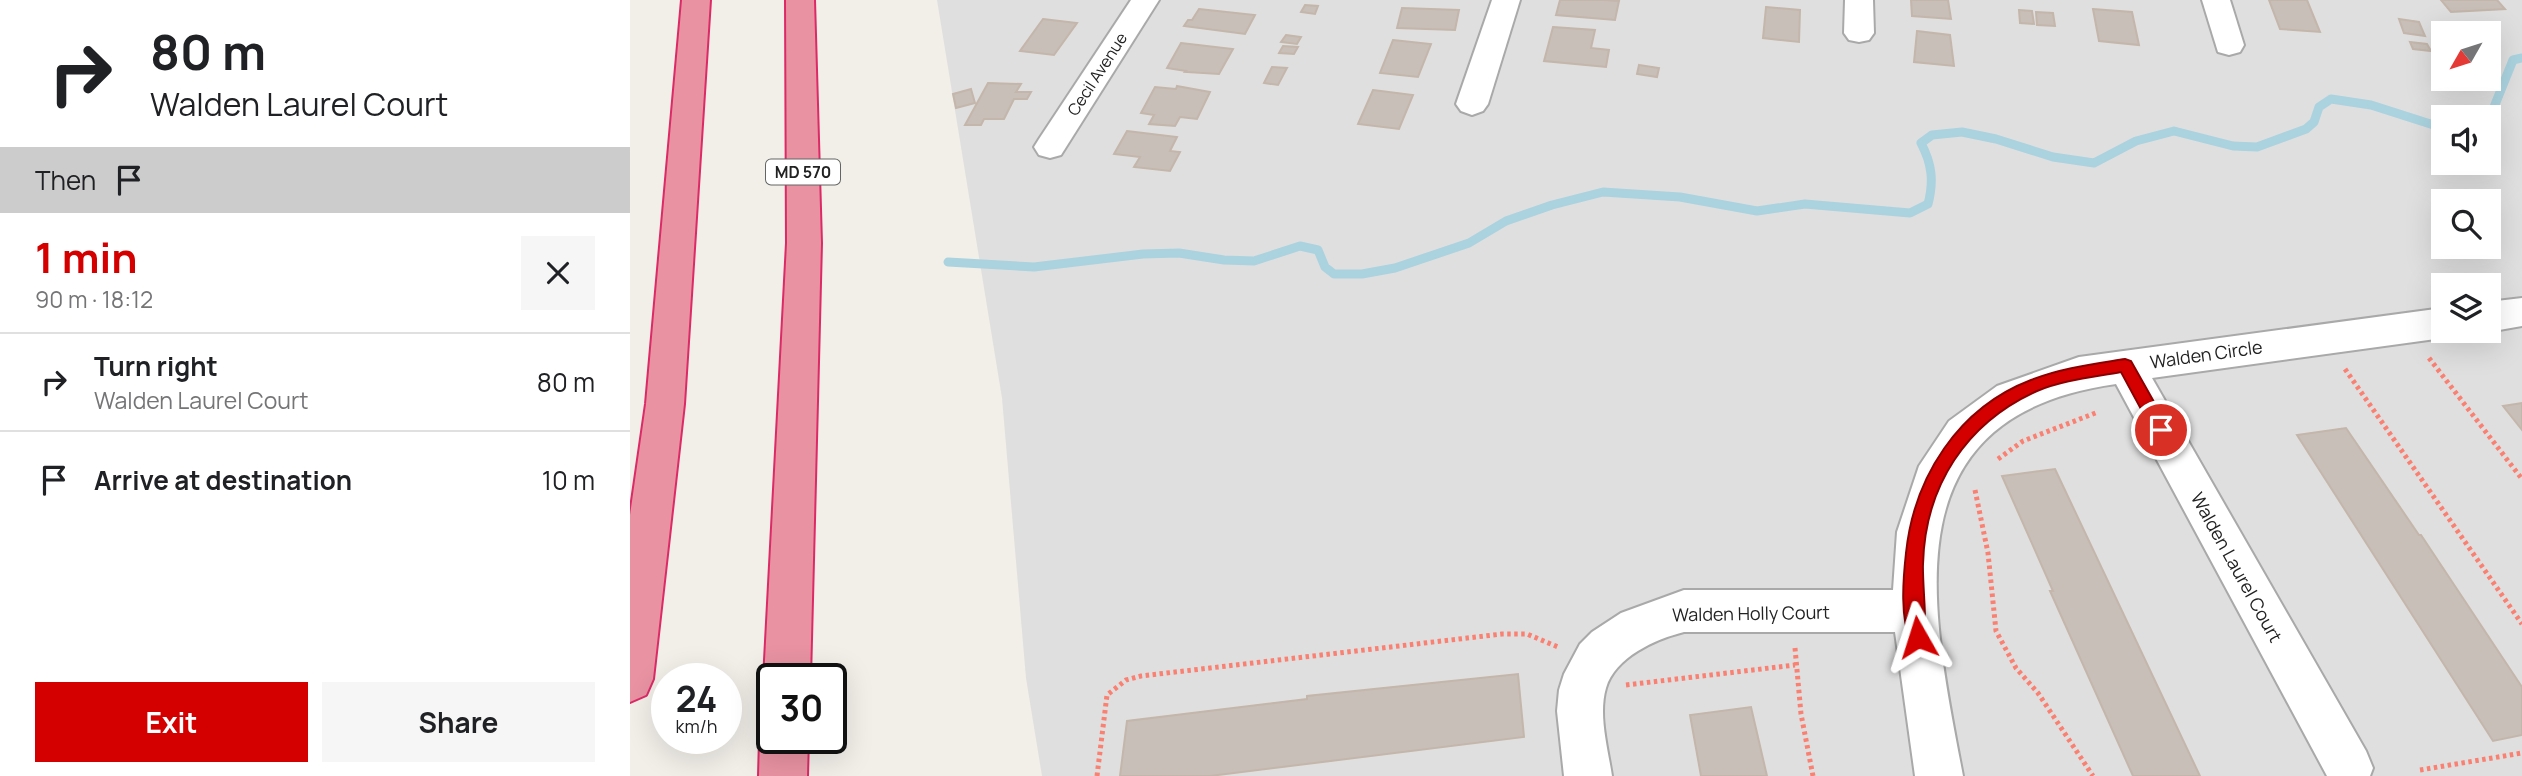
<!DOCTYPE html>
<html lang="en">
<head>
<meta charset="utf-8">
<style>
  body { margin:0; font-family:Manrope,sans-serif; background:#f6f6f6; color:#202124; height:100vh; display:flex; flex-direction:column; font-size:26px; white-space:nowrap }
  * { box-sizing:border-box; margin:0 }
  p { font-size:23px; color:#757577 }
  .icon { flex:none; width:38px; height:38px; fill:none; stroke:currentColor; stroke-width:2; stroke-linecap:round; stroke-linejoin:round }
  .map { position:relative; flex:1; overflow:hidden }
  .sheet { display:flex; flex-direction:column; background:#fff; width:630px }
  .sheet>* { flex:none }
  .guide { background:#fff; color:#202124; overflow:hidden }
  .needle { width:46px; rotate:231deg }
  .tools { position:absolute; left:1801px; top:21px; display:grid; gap:14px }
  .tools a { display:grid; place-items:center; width:70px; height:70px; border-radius:0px; background:#fff; box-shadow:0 7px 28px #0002; font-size:35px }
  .speed { position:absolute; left:21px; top:663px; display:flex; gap:14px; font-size:35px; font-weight:700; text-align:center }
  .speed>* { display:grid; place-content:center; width:91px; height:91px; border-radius:50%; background:#fff; box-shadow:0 7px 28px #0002; line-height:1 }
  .speed small { font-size:18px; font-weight:400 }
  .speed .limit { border:4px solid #111; border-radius:10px; background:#fff; color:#111 }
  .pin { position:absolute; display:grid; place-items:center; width:60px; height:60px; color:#fff; margin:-30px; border:4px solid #fff; border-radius:50%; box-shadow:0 2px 7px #0007 }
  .me { position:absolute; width:77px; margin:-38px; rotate:354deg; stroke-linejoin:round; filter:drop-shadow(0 0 5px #0008) }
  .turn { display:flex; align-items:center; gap:24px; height:147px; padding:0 35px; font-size:32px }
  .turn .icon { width:91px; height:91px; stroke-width:2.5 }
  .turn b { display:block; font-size:49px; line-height:60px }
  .then { display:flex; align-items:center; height:66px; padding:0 35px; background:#0003; gap:14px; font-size:26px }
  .round { display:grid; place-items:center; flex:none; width:74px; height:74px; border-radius:0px; background:#f6f6f6 }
  .head { display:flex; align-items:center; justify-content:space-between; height:119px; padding:0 35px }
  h1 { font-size:42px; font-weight:700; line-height:52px; color:#d40000 }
  .cta { display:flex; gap:14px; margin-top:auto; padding:14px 35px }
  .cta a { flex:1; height:80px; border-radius:0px; background:#d40000; color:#fff; font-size:28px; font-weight:700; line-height:80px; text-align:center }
  .cta a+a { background:#f6f6f6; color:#202124 }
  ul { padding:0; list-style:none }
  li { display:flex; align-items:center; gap:21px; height:98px; padding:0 35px; border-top:2px solid #e0e0e0 }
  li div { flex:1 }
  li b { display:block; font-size:26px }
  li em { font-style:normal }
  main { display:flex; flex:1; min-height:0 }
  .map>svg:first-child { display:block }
  .residential { fill:#e0dfdf; fill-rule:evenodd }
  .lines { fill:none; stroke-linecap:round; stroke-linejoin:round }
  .stream { stroke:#aad3df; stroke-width:9 }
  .building { fill:#c7bfb8; stroke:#c4b6ab; stroke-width:2 }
  .minor-casing { stroke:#a9a9a9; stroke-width:4 }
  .highway-casing { stroke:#dc2a67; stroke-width:4 }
  .path { stroke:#fa8072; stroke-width:5; stroke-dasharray:3.5 3.5; stroke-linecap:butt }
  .minor { fill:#fff; fill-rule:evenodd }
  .highway { fill:#e892a2; fill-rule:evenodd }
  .route { fill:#d40000; stroke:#8a0000; stroke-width:2 }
  .labels { text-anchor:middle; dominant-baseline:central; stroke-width:5; stroke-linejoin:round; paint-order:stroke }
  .far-street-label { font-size:16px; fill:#222; stroke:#fff }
  .shield { fill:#fff; stroke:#646464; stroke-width:2 }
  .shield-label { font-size:16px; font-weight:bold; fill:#222 }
  .street-label { font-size:18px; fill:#222; stroke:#fff }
</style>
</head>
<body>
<main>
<section class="sheet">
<div class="guide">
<div class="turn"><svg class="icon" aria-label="right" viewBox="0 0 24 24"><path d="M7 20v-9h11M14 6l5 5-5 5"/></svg><div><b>80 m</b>Walden Laurel Court</div></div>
<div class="then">Then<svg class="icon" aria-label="arrive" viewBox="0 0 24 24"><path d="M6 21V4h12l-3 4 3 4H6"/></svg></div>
</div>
<div class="head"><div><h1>1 min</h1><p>90 m · 18:12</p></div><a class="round"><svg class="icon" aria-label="close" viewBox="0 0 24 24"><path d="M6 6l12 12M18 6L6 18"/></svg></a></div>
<ul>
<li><svg class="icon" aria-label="right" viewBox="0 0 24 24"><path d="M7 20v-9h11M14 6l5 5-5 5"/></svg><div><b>Turn right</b><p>Walden Laurel Court</p></div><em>80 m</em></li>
<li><svg class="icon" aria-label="arrive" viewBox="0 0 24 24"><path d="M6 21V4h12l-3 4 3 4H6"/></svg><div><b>Arrive at destination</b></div><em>10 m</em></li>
</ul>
<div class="cta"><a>Exit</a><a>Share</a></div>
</section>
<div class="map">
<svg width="1892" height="776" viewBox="0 0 1892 776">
  <rect width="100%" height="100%" fill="#f2efe9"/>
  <path class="residential" d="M307 0H1892V776H412L396 678 372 398ZM1813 33H1858V79H1813ZM1813 117H1858V163H1813ZM1813 201H1858V247H1813ZM1813 285H1858V331H1813Z"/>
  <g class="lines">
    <g class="stream">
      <path d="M1858 122 1883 60 1892 58"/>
      <path d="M318 262 404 267 513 254 549 253 594 260 624 261 670 246 688 250 695 267 704 274H732L765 268 839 243 876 221 922 205 973 192 1050 197 1127 211 1175 204 1280 213 1298 204C1304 181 1302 164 1291 143L1302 135 1332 132 1366 139 1423 157 1464 163 1506 141 1544 131 1603 146 1627 147 1676 129 1684 122 1689 107 1701 99 1741 105 1813 128"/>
    </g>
  </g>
  <g class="building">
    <path d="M930 0H975L989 1 985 20 926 15Z"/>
    <path d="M1281 0H1318L1321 19 1282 16Z"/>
    <path d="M1639 0H1677L1690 32 1650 29Z"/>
    <path d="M1811 0H1867L1875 9 1821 12Z"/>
    <path d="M675 5 688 6 685 14 671 12Z"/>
    <path d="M1136 7 1170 10 1169 42 1133 38Z"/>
    <path d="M772 8 829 10 825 30 767 28Z"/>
    <path d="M569 9 625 15 615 34 554 26 558 20H562Z"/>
    <path d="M1463 9 1502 12 1509 45 1469 41Z"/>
    <path d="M1389 10 1402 11 1404 24 1390 23Z"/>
    <path d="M1406 12 1423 13 1425 26 1407 25Z"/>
    <path d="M413 19 447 23 424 55 390 51Z"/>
    <path d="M1769 19 1789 22 1795 36 1774 33Z"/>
    <path d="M923 27 965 30 961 48 979 50 976 67 914 61Z"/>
    <path d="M1287 31 1320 35 1324 66 1284 62Z"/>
    <path d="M656 35 671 37 667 44 651 42Z"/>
    <path d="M763 40 801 44 788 77 750 73Z"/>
    <path d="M1780 42 1797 44 1801 51 1783 49Z"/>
    <path d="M551 43 603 49 589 74 555 72 556 71 537 68Z"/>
    <path d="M653 46 668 47 664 54 649 53Z"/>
    <path d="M1009 65 1029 68 1027 77 1007 74Z"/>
    <path d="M642 67 657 68 648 85 634 83Z"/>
    <path d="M358 83 391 84 386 92H401L397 99H384L374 119H354L351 125H335Z"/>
    <path d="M547 86 580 92 567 119 550 117 545 126 519 124 524 115 511 113 525 87 546 89Z"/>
    <path d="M341 89 345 103 326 108 323 94Z"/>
    <path d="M743 90 783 95 769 129 728 124Z"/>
    <path d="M497 131 547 137 540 151 550 152 540 171 504 167 510 157 484 154Z"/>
    <path d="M1892 403V430L1873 406Z"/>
    <path d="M1716 428 1789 535H1791L1892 687V735L1863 741 1667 435Z"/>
    <path d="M1425 469 1570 776H1503L1420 591H1423L1372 476Z"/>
    <path d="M888 674 894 737 580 776H490L497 721 677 699V696Z"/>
    <path d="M1121 707 1137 776H1071L1060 715Z"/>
  </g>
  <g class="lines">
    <g class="minor-casing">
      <g id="minor">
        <path d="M501 0H529L431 155 420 158 409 155 404 147 409 139Z"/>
        <path d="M862 0H890L858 104 853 111 842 115 831 111 826 104Z"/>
        <path d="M1215 0H1243L1244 33 1239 40 1229 42 1219 40 1214 33Z"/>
        <path d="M1572 0H1600L1614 45 1610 52 1599 55 1588 52Z"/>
        <path d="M1892 298V326L1858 332 1856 331H1858V302Z"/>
        <path d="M1813 308V331H1827L1813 338 1522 378 1736 751 1743 768 1740 776H1697L1486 384C1256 416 1301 607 1333 776H1285L1265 632H1054C1026 639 985 657 976 688 968 715 978 749 982 776H934L927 711 929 690 934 674 950 644 962 632 991 613 1054 590H1263L1267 532 1289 466 1319 421 1367 386 1449 357Z"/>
      </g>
    </g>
    <g class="highway-casing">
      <g id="highway">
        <path d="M52 0H80L54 404 23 679 16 695 0 702V515L16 404Z"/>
        <path d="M156 0H184L191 243 180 679H142V695L134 679 157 243Z"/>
        <path d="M142 719V738H178L177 776H129L130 738 137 721Z"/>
      </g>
    </g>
    <g class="path">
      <path d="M1799 358 1892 479"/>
      <path d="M1715 369 1892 624"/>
      <path d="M1368 459 1393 441 1468 412"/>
      <path d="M1345 490 1358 553 1366 631 1386 668 1408 693 1463 776"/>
      <path d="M1165 648 1171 714 1183 776"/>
      <path d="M996 685 1165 665"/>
      <path d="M1790 770 1892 753"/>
      <path d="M467 776 477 695 496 680 511 676 872 634H897L928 647"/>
    </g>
    <use href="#minor" class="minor"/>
    <use href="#highway" class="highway"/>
  </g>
  <path class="route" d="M1495 359 1501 361 1537 425 1539 430 1537 435H1525L1491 372C1464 377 1433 380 1407 391 1336 423 1295 486 1293 564 1292 580 1298 634 1294 643L1288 646 1281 643C1270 618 1273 580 1276 553 1284 477 1328 408 1401 380 1431 368 1464 364 1495 359Z"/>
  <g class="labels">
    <g class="far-street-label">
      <text transform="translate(467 74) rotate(-57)">Cecil Avenue</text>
    </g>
    <rect class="shield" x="136" y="159.5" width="74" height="25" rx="5"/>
    <g class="shield-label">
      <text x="173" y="172">MD 570</text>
    </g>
    <g class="street-label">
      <text transform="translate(1576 354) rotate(-8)">Walden Circle</text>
      <text transform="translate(1607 567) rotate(61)">Walden Laurel Court</text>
      <text transform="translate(1121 613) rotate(-1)">Walden Holly Court</text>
    </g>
  </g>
</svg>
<div class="tools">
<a><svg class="needle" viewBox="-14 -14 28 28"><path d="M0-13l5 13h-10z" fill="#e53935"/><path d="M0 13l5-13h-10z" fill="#757577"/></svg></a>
<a><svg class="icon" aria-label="sound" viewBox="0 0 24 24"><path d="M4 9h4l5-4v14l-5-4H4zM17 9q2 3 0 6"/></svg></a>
<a><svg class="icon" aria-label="search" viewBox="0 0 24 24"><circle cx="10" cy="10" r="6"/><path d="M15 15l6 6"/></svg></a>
<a><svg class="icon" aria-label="layers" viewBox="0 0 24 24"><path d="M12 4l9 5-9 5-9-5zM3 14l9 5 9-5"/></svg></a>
</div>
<div class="speed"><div>24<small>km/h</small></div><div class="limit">30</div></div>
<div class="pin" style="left:1531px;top:430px;background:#d93025"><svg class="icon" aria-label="arrive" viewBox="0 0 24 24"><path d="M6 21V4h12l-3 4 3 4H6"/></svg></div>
<svg class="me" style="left:1288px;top:637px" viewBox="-20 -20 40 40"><path d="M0-17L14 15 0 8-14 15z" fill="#d40000" stroke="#fff" stroke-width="4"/></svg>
</div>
</main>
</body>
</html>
